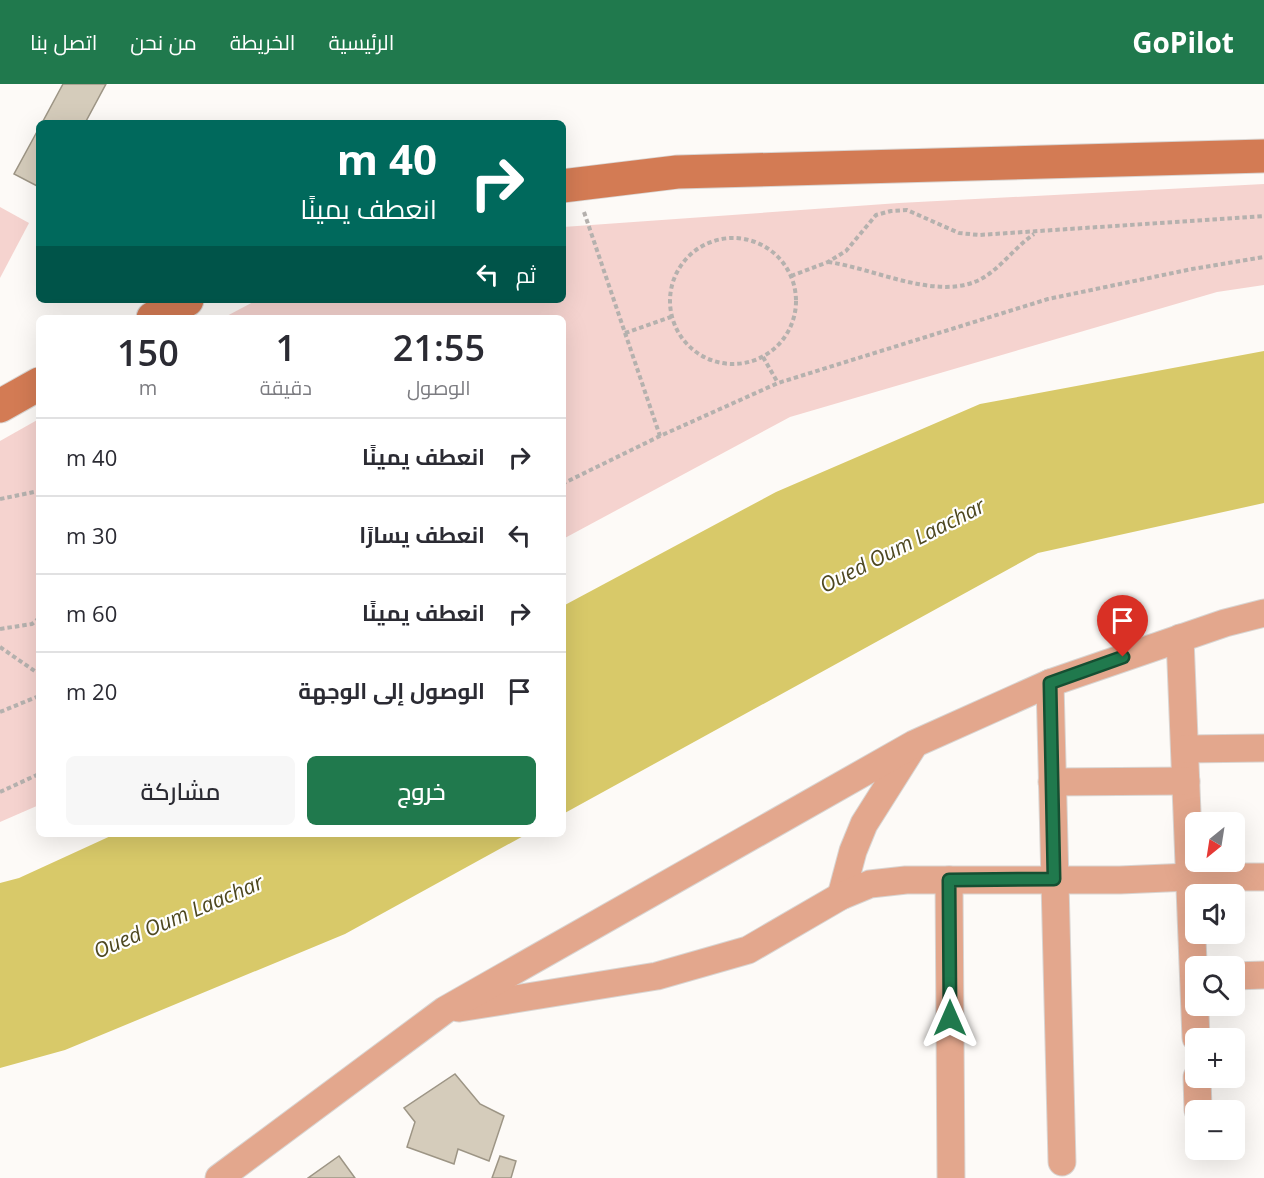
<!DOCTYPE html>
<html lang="ar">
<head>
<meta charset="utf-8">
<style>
  body { margin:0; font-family:"Open Sans",Cairo,sans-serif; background:#f7f7f7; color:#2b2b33; direction:rtl; height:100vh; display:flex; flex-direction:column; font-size:22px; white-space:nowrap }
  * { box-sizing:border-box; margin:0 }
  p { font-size:20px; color:#7c7c81 }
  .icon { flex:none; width:33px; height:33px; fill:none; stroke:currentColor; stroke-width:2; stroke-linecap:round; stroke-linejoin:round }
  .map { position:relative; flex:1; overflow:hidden; direction:ltr }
  .sheet { position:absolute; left:36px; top:231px; width:530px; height:522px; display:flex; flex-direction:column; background:#fff; border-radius:9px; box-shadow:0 6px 24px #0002; direction:rtl }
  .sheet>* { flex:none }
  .guide { position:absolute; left:36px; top:36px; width:530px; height:183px; border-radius:9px; box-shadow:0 6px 24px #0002; direction:rtl; background:#00695c; color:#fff; overflow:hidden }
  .needle { width:39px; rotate:210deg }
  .controls { position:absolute; left:1185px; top:728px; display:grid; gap:12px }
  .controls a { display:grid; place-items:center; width:60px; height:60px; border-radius:9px; background:#fff; box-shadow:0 6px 24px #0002; font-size:30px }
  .pin { position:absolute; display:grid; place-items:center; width:51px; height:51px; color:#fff; margin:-62px -26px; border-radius:50% 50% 50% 0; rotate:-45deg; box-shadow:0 0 6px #0007 }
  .pin .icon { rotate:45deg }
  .me { position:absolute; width:66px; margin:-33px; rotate:0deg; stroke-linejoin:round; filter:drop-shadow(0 0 4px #0008) }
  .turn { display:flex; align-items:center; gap:21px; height:126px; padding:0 30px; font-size:27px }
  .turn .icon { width:78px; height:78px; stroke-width:2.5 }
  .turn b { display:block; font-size:42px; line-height:51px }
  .then { display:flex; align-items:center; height:57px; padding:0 30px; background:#0003; gap:12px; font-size:22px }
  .eta { display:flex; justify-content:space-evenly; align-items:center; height:102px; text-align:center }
  .eta b { font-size:36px; font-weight:600; line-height:42px }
  .action { display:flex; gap:12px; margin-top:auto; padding:12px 30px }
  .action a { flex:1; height:69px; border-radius:9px; background:#20794d; color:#fff; font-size:24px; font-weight:600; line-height:69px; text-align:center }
  .action a+a { background:#f7f7f7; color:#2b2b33 }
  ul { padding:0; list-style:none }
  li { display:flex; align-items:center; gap:18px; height:78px; padding:0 30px; border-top:2px solid #e1e1e2 }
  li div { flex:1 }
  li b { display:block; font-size:22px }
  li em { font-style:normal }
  header { display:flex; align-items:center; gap:36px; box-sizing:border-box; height:84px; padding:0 30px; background:#20794d; color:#fff }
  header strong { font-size:28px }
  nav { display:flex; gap:33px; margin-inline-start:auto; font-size:21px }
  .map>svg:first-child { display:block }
  .green { fill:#f5d3cf }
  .water { fill:#d8c969 }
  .building { fill:#d5ccbb; stroke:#9d9585; stroke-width:1.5 }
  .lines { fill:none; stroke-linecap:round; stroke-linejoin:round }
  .street-casing { stroke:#d9d5d2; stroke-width:29 }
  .secondary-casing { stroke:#d9d5d2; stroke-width:35 }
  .path { stroke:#b5b1ae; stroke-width:4; stroke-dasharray:4.5 3; stroke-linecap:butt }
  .street { stroke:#e3a78d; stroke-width:27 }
  .secondary { stroke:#d37b54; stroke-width:33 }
  .route-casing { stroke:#154f32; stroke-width:15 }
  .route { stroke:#20794d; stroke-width:10 }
  .labels { text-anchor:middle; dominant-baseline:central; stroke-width:4.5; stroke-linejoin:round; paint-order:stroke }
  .water-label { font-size:21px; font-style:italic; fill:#4e4820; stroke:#fff }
</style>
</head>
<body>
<header>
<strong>GoPilot</strong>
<nav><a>الرئيسية</a><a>الخريطة</a><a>من نحن</a><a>اتصل بنا</a></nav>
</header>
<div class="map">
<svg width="1264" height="1094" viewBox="0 0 1264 1094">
  <rect width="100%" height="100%" fill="#fdfaf7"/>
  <g class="green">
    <path d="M1264 100V201L1217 208 790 333 563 455 562 234H223L257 216H562L563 143 899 119Z"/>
    <path d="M0 123 29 139 0 194Z"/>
    <path d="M39 335V721L0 738V357Z"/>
  </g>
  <g class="water">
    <path d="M1264 267V419L1038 469 563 730V522L776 408 980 320Z"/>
    <path d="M115 750H527L345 850 65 966 0 984V799L19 794Z"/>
  </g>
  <g class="building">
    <path d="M63 0H106L85 39H42Z"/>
    <path d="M39 44V103L14 90Z"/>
    <path d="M455 990 480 1020 504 1032 489 1077 458 1065 454 1080 407 1063 415 1038 404 1024Z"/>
    <path d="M339 1072 355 1094H308Z"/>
    <path d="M500 1072 516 1077 511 1094H492Z"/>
  </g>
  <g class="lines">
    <g class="street-casing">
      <g id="street">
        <path d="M1180 554 1196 954"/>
        <path d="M1050 599 1062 1078"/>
        <path d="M1185 665 1264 664"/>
        <path d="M1052 698 1186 697"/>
        <path d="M949 796H1120L1190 793H1264"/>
        <path d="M841 812 853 767 864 740 912 664"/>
        <path d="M1234 892 1264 891"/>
        <path d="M459 924 657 892 748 866 841 812 870 800 906 796H949L951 1094"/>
        <path d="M1197 993 1198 1026"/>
        <path d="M219 1094 445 926 914 660 1050 599 1225 539 1264 529"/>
      </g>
    </g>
    <g class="secondary-casing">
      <g id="secondary">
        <path d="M562 102 677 88 1264 72"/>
        <path d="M153 234 187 216"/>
        <path d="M0 322 39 300"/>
      </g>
    </g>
    <g class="path">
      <path d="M584 128 660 352"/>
      <circle cx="733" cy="217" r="63"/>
      <path d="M828 178C874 184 938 218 981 195 1001 184 1015 163 1034 150"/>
      <path d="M791 192 828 178 846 167 876 131 891 127 907 126 959 149 979 151 1264 132"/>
      <path d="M625 249 671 233"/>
      <path d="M763 273 778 299"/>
      <path d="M562 400 660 352 778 299 1048 215 1192 185 1264 173"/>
      <path d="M0 415 39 407"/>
      <path d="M0 545 32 540 39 534"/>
      <path d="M0 563 39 590"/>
      <path d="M0 628 39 612"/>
      <path d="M0 708 39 690"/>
    </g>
    <use href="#street" class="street"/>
    <use href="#secondary" class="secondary"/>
  </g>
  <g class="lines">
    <g class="route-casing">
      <path id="route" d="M950 934 949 796 1054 795 1050 599 1123 573"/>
    </g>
    <use href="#route" class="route"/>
  </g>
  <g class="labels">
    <g class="water-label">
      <text transform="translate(902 461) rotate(-27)">Oued Oum Laachar</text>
      <text transform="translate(178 832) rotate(-23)">Oued Oum Laachar</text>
    </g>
  </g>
</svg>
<div class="controls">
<a><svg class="needle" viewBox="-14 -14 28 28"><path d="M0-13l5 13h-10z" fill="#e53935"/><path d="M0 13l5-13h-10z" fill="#7c7c81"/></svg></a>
<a><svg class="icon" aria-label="sound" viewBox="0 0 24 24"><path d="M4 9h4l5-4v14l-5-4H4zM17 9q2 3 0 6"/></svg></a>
<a><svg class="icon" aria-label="search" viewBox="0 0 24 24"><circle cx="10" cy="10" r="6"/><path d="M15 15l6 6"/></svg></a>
<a>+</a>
<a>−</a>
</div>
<div class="pin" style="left:1123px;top:573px;background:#d93025"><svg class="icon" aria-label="arrive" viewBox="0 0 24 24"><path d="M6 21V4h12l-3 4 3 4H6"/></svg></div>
<svg class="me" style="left:950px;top:934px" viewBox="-20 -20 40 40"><path d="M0-17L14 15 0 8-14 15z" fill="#20794d" stroke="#fff" stroke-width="4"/></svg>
<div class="guide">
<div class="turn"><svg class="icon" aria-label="right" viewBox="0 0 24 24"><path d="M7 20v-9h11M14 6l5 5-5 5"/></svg><div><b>40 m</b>انعطف يمينًا</div></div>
<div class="then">ثم<svg class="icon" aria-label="left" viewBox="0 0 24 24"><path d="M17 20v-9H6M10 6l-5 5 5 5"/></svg></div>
</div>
<section class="sheet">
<div class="eta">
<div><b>21:55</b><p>الوصول</p></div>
<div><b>1</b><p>دقيقة</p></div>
<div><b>150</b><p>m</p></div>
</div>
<ul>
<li><svg class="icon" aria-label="right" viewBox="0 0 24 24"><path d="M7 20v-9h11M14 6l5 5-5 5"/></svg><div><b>انعطف يمينًا</b></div><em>40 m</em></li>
<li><svg class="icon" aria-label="left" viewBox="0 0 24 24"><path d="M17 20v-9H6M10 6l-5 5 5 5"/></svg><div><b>انعطف يسارًا</b></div><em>30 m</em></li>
<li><svg class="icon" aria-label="right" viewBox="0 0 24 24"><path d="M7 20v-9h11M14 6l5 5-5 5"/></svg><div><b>انعطف يمينًا</b></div><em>60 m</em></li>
<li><svg class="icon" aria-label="arrive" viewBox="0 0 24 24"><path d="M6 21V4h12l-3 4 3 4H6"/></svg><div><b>الوصول إلى الوجهة</b></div><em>20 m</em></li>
</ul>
<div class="action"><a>خروج</a><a>مشاركة</a></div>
</section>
</div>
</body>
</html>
